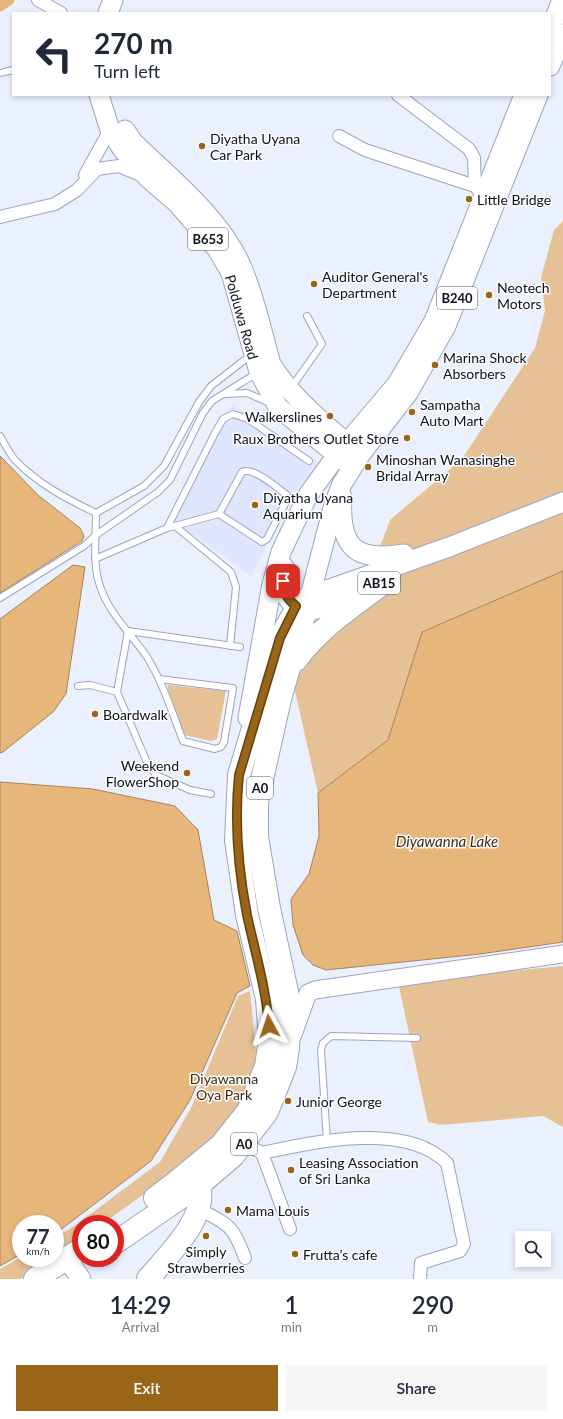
<!DOCTYPE html>
<html lang="en">
<head>
<meta charset="utf-8">
<style>
  body { margin:0; font-family:Lato,sans-serif; background:#f6f6f7; color:#1f2937; height:100vh; display:flex; flex-direction:column; font-size:15px; white-space:nowrap }
  * { box-sizing:border-box; margin:0 }
  p { font-size:13px; color:#747a83 }
  .icon { flex:none; width:22px; height:22px; fill:none; stroke:currentColor; stroke-width:2; stroke-linecap:round; stroke-linejoin:round }
  .map { position:relative; height:1279px; overflow:hidden }
  .drawer { display:flex; flex-direction:column; background:#fff; flex:1 }
  .drawer>* { flex:none }
  .guide { position:absolute; left:12px; top:12px; width:539px; height:84px; border-radius:0px; box-shadow:0 2px 6px #0003; background:#fff; color:#1f2937; overflow:hidden }
  .tools { position:absolute; left:515px; top:1231px; display:grid; gap:8px }
  .tools a { display:grid; place-items:center; width:36px; height:36px; border-radius:0px; background:#fff; box-shadow:0 2px 6px #0003; font-size:20px }
  .speed { position:absolute; left:12px; top:1215px; display:flex; gap:8px; font-size:20px; font-weight:700; text-align:center }
  .speed>* { display:grid; place-content:center; width:52px; height:52px; border-radius:50%; background:#fff; box-shadow:0 2px 6px #0003; line-height:1 }
  .speed small { font-size:10px; font-weight:400 }
  .speed .limit { border:6px solid #d22; background:#fff; color:#111 }
  .pin { position:absolute; display:grid; place-items:center; width:34px; height:34px; color:#fff; margin:-17px; border-radius:8px; box-shadow:0 2px 6px #0006 }
  .me { position:absolute; width:44px; margin:-22px; rotate:355deg; stroke-linejoin:round; filter:drop-shadow(0 0 3px #0008) }
  .turn { display:flex; align-items:center; gap:14px; height:84px; padding:0 16px; font-size:18px }
  .turn .icon { width:52px; height:52px; stroke-width:2.5 }
  .turn b { display:block; font-size:28px; line-height:34px }
  .eta { display:flex; justify-content:space-evenly; align-items:center; height:68px; text-align:center }
  .eta b { font-size:24px; font-weight:600; line-height:28px }
  .cta { display:flex; gap:8px; margin-top:auto; padding:8px 16px }
  .cta a { flex:1; height:46px; border-radius:0px; background:#986519; color:#fff; font-size:16px; font-weight:600; line-height:46px; text-align:center }
  .cta a+a { background:#f6f6f7; color:#1f2937 }
  .map>svg:first-child { display:block }
  .built { fill:#dfe7ff }
  .green { fill:#e6c196 }
  .water { fill:#e7b67b; stroke:#a6845e }
  .lines { fill:none; stroke-linecap:round; stroke-linejoin:round }
  .canal { stroke:#e7b67b; stroke-width:11 }
  .lane-casing { stroke:#9ba5c3; stroke-width:8 }
  .street-casing { stroke:#9ba5c3; stroke-width:14 }
  .secondary-casing { stroke:#9ba5c3; stroke-width:19 }
  .primary-casing { stroke:#9ba5c3; stroke-width:21 }
  .highway-casing { stroke:#9ba5c3; stroke-width:24 }
  .lane { stroke:#fff; stroke-width:6 }
  .street { stroke:#fff; stroke-width:12 }
  .secondary { stroke:#fff; stroke-width:17 }
  .primary { stroke:#fff; stroke-width:19 }
  .highway { stroke:#fff; stroke-width:22 }
  .route-casing { stroke:#634210; stroke-width:10 }
  .route { stroke:#986519; stroke-width:7 }
  .poi-dot { fill:#986519; stroke:#fdfdfd; stroke-width:1.5 }
  .labels { text-anchor:middle; dominant-baseline:central; stroke-width:3; stroke-linejoin:round; paint-order:stroke }
  .shield { fill:#fdfdfd; stroke:#565860; stroke-width:1 }
  .shield-label { font-size:13px; font-weight:bold; fill:#0e111c }
  .poi-label { font-size:14px; fill:#0e111c; stroke:#fdfdfd; text-anchor:start }
  .street-label { font-size:14px; fill:#0e111c; stroke:#fdfdfd }
  .park-label { font-size:14px; fill:#3e2a0f; stroke:#fdfdfd }
  .water-label { font-size:15px; font-style:italic; fill:#412c12; stroke:#fdfdfd }
</style>
</head>
<body>
<div class="map">
<svg width="563" height="1279" viewBox="0 0 563 1279">
  <rect width="100%" height="100%" fill="#ebf0fd"/>
  <path class="built" d="M233 404 318 463 292 497 251 576 174 521Z"/>
  <g class="green">
    <path d="M563 221V571L422 632 388 740 318 793 290 669 376 557 390 520 462 459 535 348 545 311 541 278 554 230Z"/>
    <path d="M168 685 226 691 217 739 211 741 184 735 168 690Z"/>
    <path d="M563 966V1127L543 1116 442 1125 428 1122 398 982Z"/>
    <path d="M250 991 257 1061 238 1106 202 1153 102 1224H81V1239L55 1257V1237L73 1227 160 1162 192 1106 238 996Z"/>
    <path d="M21 1257V1258H54L20 1279H0V1269Z"/>
  </g>
  <g class="water">
    <path d="M0 456 39 496 80 528 84 536 82 541 0 593Z"/>
    <path d="M73 565 85 567 66 694 53 712 3 752 0 753V619Z"/>
    <path d="M563 571V942L480 954 326 970 313 965 303 955 293 925 291 899 309 874 319 836 318 793 388 740 422 632Z"/>
    <path d="M0 782 93 789 175 806 198 830 214 920 237 931 250 986 237 993 190 1100 151 1161 55 1234V1224H21V1254L0 1266Z"/>
  </g>
  <g class="lines">
    <path class="canal" d="M0 6 9 0"/>
    <g class="lane-casing">
      <g id="lane">
        <path d="M0 73 13 70"/>
        <path d="M291 388 322 344 307 316"/>
        <path d="M225 394 247 393 270 403"/>
        <path d="M0 436C5 444 9 453 15 460 38 484 67 499 96 513 96 538 92 566 101 589 110 614 132 635 147 657 163 683 172 712 183 741L215 749 221 747 224 742 233 688 159 679"/>
        <path d="M96 513 144 486 164 466 199 402 211 386 251 355"/>
        <path d="M175 526 231 572 236 587 230 646"/>
        <path d="M167 528 215 433 223 419 233 414 248 419 309 461"/>
        <path d="M95 559 167 528 219 514 262 542 267 539 288 498 287 495C277 488 253 466 242 472L219 514"/>
        <path d="M0 598 84 546 96 535 158 492 170 480 203 413 212 401 257 373"/>
        <path d="M128 631 117 692 146 760 156 775 190 790 211 794"/>
        <path d="M128 631 240 647"/>
        <path d="M78 686 90 685 117 692"/>
        <path d="M327 1141 321 1050 323 1043 331 1036 417 1038"/>
      </g>
    </g>
    <g class="street-casing">
      <g id="street">
        <path d="M38 0 61 13"/>
        <path d="M398 95 469 149 474 158 475 186 480 192"/>
        <path d="M339 136 365 150 475 186"/>
        <path d="M85 175 110 130"/>
        <path d="M0 217 55 204 77 190 97 169 119 166 143 176"/>
        <path d="M244 1143 262 1153C314 1142 405 1121 447 1163L464 1244 460 1251 421 1263 420 1279"/>
        <path d="M262 1153 290 1229"/>
        <path d="M199 1209C229 1225 233 1225 245 1258"/>
      </g>
    </g>
    <g class="secondary-casing">
      <path id="secondary" d="M292 1037 308 993 315 990 563 954"/>
    </g>
    <g class="primary-casing">
      <g id="primary">
        <path d="M108 13 113 0"/>
        <path d="M550 30 562 0"/>
        <path d="M550 66 563 34"/>
        <path d="M99 95 110 130 123 150 148 178 177 203 217 249 231 273 259 372 278 407 347 463"/>
        <path d="M125 130 133 142C170 178 222 219 242 268 255 297 262 333 271 364 292 399 326 424 356 452"/>
        <path d="M342 497C339 548 355 562 404 554"/>
        <path d="M284 567C282 577 282 587 287 597 303 625 345 599 366 589"/>
        <path d="M310 596 334 504 342 484 360 455 408 393 446 326 538 95"/>
        <path d="M310 596 449 547 563 502"/>
        <path d="M248 718 272 584 281 552 308 495 337 455 397 384 434 321 524 95"/>
        <path d="M67 1259 81 1279"/>
      </g>
    </g>
    <g class="highway-casing">
      <g id="highway">
        <path d="M296 660C321 626 356 604 389 579"/>
        <path d="M155 1198 175 1183 221 1145 248 1111 266 1066 270 1039 267 999 247 915 236 840 239 775 280 638 299 604"/>
        <path d="M115 1243 199 1185 233 1156 267 1112 285 1067 288 1048 289 1001 269 908 257 837V802L280 699 310 596"/>
        <path d="M35 1279 81 1249"/>
        <path d="M148 1279C167 1256 209 1217 199 1185"/>
      </g>
    </g>
    <use href="#lane" class="lane"/>
    <use href="#street" class="street"/>
    <use href="#secondary" class="secondary"/>
    <use href="#primary" class="primary"/>
    <use href="#highway" class="highway"/>
  </g>
  <g class="lines">
    <g class="route-casing">
      <path id="route" d="M269 1026C266 988 255 952 247 915 238 868 234 823 239 775L280 638 296 606C288 600 283 592 283 581"/>
    </g>
    <use href="#route" class="route"/>
  </g>
  <g class="poi-dot">
    <circle cx="202" cy="146" r="4"/>
    <circle cx="469" cy="199" r="4"/>
    <circle cx="314" cy="284" r="4"/>
    <circle cx="489" cy="295" r="4"/>
    <circle cx="435" cy="365" r="4"/>
    <circle cx="412" cy="412" r="4"/>
    <circle cx="330" cy="416" r="4"/>
    <circle cx="407" cy="438" r="4"/>
    <circle cx="368" cy="467" r="4"/>
    <circle cx="255" cy="505" r="4"/>
    <circle cx="95" cy="714" r="4"/>
    <circle cx="187" cy="773" r="4"/>
    <circle cx="288" cy="1101" r="4"/>
    <circle cx="291" cy="1170" r="4"/>
    <circle cx="228" cy="1210" r="4"/>
    <circle cx="206" cy="1236" r="4"/>
    <circle cx="295" cy="1254" r="4"/>
  </g>
  <g class="labels">
    <g class="shield">
      <rect x="188" y="228" width="40" height="22" rx="3"/>
      <rect x="437" y="287" width="40" height="22" rx="3"/>
      <rect x="358" y="572" width="42" height="22" rx="3"/>
      <rect x="247" y="777" width="26" height="22" rx="3"/>
      <rect x="231" y="1133" width="26" height="22" rx="3"/>
    </g>
    <g class="shield-label">
      <text x="208" y="239">B653</text>
      <text x="457" y="298">B240</text>
      <text x="379" y="583">AB15</text>
      <text x="260" y="788">A0</text>
      <text x="244" y="1144">A0</text>
    </g>
    <g class="poi-label">
      <text x="210" y="138">Diyatha Uyana<tspan x="210" dy="16">Car Park</tspan></text>
      <text x="477" y="199">Little Bridge</text>
      <text x="322" y="276">Auditor General's<tspan x="322" dy="16">Department</tspan></text>
      <text x="497" y="287">Neotech<tspan x="497" dy="16">Motors</tspan></text>
      <text x="443" y="357">Marina Shock<tspan x="443" dy="16">Absorbers</tspan></text>
      <text x="420" y="404">Sampatha<tspan x="420" dy="16">Auto Mart</tspan></text>
      <text x="322" y="416" text-anchor="end">Walkerslines</text>
      <text x="399" y="438" text-anchor="end">Raux Brothers Outlet Store</text>
      <text x="376" y="459">Minoshan Wanasinghe<tspan x="376" dy="16">Bridal Array</tspan></text>
      <text x="263" y="497">Diyatha Uyana<tspan x="263" dy="16">Aquarium</tspan></text>
      <text x="103" y="714">Boardwalk</text>
      <text x="179" y="765" text-anchor="end">Weekend<tspan x="179" dy="16">FlowerShop</tspan></text>
      <text x="296" y="1101">Junior George</text>
      <text x="299" y="1162">Leasing Association<tspan x="299" dy="16">of Sri Lanka</tspan></text>
      <text x="236" y="1210">Mama Louis</text>
      <text x="206" y="1251" text-anchor="middle">Simply<tspan x="206" dy="16">Strawberries</tspan></text>
      <text x="303" y="1254">Frutta’s cafe</text>
    </g>
    <g class="street-label">
      <text transform="translate(242 317) rotate(74)">Polduwa Road</text>
    </g>
    <g class="park-label">
      <text x="224" y="1078">Diyawanna<tspan x="224" dy="16">Oya Park</tspan></text>
    </g>
    <g class="water-label">
      <text x="447" y="841">Diyawanna Lake</text>
    </g>
  </g>
</svg>
<div class="tools">
<a><svg class="icon" aria-label="search" viewBox="0 0 24 24"><circle cx="10" cy="10" r="6"/><path d="M15 15l6 6"/></svg></a>
</div>
<div class="speed"><div>77<small>km/h</small></div><div class="limit">80</div></div>
<div class="pin" style="left:283px;top:581px;background:#d93025"><svg class="icon" aria-label="arrive" viewBox="0 0 24 24"><path d="M6 21V4h12l-3 4 3 4H6"/></svg></div>
<svg class="me" style="left:269px;top:1026px" viewBox="-20 -20 40 40"><path d="M0-17L14 15 0 8-14 15z" fill="#986519" stroke="#fff" stroke-width="4"/></svg>
<div class="guide">
<div class="turn"><svg class="icon" aria-label="left" viewBox="0 0 24 24"><path d="M17 20v-9H6M10 6l-5 5 5 5"/></svg><div><b>270 m</b>Turn left</div></div>
</div>
</div>
<section class="drawer">
<div class="eta">
<div><b>14:29</b><p>Arrival</p></div>
<div><b>1</b><p>min</p></div>
<div><b>290</b><p>m</p></div>
</div>
<div class="cta"><a>Exit</a><a>Share</a></div>
</section>
</body>
</html>
